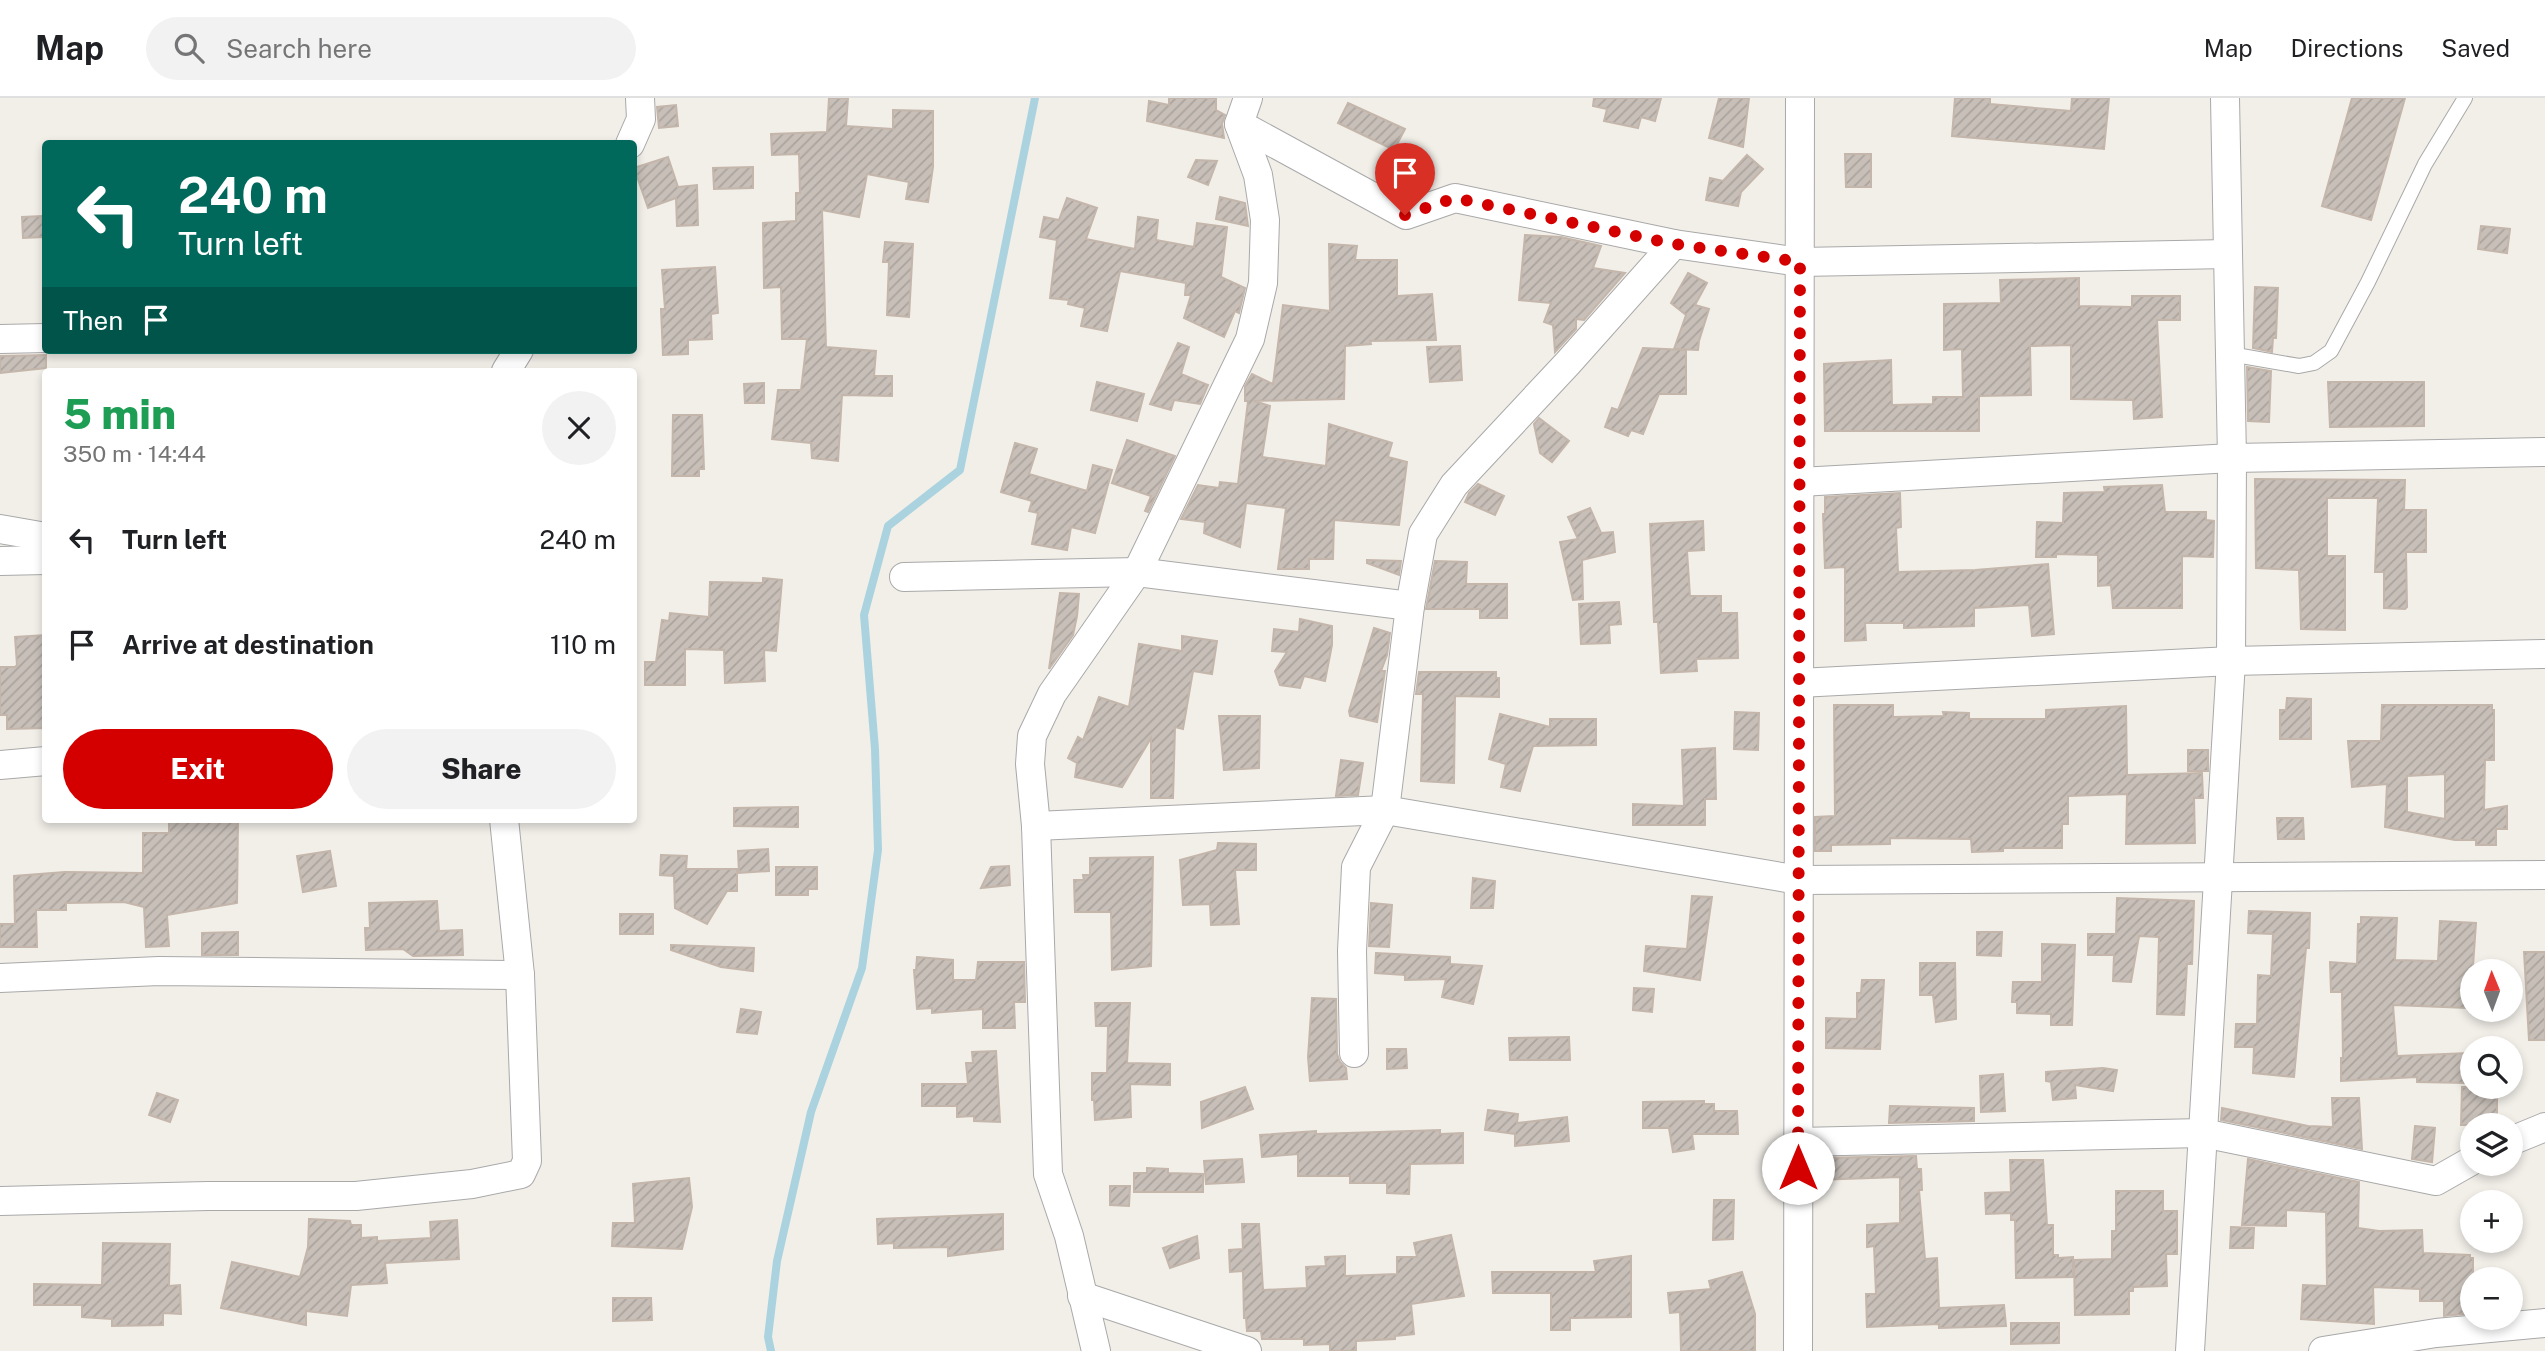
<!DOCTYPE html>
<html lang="en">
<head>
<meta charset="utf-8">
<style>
  body { margin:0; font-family:"Public Sans",sans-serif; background:#f2f2f2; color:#202124; height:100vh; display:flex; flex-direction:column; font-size:26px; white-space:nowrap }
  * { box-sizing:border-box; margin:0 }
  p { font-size:23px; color:#757577 }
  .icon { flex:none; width:38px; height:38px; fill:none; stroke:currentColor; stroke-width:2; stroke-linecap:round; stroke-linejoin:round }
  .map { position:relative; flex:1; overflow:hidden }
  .sheet { position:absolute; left:42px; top:270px; width:595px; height:455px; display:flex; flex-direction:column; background:#fff; border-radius:7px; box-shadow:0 4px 10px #0003 }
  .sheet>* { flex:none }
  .guide { position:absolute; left:42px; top:42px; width:595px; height:214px; border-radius:7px; box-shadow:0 4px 10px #0003; background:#00695c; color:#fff; overflow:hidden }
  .needle { width:46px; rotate:359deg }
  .tools { position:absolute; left:2460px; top:861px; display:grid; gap:14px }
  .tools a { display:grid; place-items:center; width:63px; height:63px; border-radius:50%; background:#fff; box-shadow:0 4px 10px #0003; font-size:35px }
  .pin { position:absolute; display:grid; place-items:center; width:60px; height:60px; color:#fff; margin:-72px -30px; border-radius:50% 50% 50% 0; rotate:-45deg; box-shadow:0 0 7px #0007 }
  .pin .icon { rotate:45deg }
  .me { position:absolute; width:77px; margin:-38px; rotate:0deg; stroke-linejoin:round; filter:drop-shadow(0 0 5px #0008) }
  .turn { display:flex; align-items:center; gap:24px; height:147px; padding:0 21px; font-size:32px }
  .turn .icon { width:91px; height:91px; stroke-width:2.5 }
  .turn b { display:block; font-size:49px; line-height:60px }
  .then { display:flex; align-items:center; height:66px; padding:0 21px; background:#0003; gap:14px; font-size:26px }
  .round { display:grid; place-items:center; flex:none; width:74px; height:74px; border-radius:37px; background:#f2f2f2 }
  .head { display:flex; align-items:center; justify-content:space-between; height:119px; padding:0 21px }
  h1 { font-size:42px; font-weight:800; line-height:52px; color:#1e9e55 }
  .action { display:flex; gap:14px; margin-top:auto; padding:14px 21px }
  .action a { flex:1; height:80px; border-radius:42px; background:#d40000; color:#fff; font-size:28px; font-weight:800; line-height:80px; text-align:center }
  .action a+a { background:#f2f2f2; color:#202124 }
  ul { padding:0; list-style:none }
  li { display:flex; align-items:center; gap:21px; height:105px; padding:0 21px }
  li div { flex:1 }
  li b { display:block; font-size:26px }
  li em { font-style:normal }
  header { display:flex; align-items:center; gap:42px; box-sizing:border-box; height:98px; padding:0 35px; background:#fff; border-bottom:2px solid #e0e0e0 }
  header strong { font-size:33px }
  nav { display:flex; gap:38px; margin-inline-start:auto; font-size:24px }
  .search { width:490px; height:63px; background:#f2f2f2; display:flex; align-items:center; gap:18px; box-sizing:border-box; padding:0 24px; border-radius:38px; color:#757577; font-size:26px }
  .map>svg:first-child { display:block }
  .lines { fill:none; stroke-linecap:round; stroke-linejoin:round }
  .stream { stroke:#aad3df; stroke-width:8 }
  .building { fill:url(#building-hatch); stroke:#c4b6ab; stroke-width:2; fill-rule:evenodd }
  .service-casing { stroke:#a9a9a9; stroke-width:16 }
  .minor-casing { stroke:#a9a9a9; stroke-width:30 }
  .service { stroke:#fff; stroke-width:14 }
  .minor { stroke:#fff; stroke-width:28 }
  .route { stroke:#d40000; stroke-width:12; stroke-dasharray:0 21.6 }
</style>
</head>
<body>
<header>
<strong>Map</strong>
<div class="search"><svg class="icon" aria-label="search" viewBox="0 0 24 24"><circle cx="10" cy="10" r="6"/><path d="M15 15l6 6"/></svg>Search here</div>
<nav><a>Map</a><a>Directions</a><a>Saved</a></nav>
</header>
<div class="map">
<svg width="2545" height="1253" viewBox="0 0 2545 1253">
  <defs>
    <pattern id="building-hatch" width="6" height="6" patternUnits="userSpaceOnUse" patternTransform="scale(1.75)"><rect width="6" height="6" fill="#c7bfb8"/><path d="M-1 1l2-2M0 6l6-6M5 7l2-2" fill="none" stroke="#aba49e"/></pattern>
  </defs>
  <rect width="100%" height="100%" fill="#f2efe9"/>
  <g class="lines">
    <path class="stream" d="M771 1253 768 1239 777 1163 811 1014 862 870 878 752 875 651 864 517 888 428 960 372 1035 0"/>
  </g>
  <g class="building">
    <path d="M829 0H848L846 28 893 31V12L933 13V69L928 104 906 101 909 84 867 76 859 119 822 112 826 249 876 253 874 278H892V298L842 297 838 363 812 360 811 345 772 341 778 292H801L807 241H782L781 189 764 190 763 125 796 123V95H800L799 56 772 57 771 36 827 34Z"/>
    <path d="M1169 0H1216V12L1225 17 1222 26 1224 40 1147 23 1149 3 1169 7Z"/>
    <path d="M1594 0H1661L1655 23 1641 19 1638 30 1604 23 1607 11 1593 8Z"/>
    <path d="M1719 0H1749L1743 49 1709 40Z"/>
    <path d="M1955 0H1990V6L2071 13 2072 0H2109L2104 51 1952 38Z"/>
    <path d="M2352 0H2405L2371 122 2322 108Z"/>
    <path d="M1348 5 1405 31 1394 52 1338 25Z"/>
    <path d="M676 7 678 28 659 30 657 9Z"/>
    <path d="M1845 56H1871V89H1846Z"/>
    <path d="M1747 57 1763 71 1741 94 1738 108 1706 102 1710 80 1723 83Z"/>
    <path d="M668 59 678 89 697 87 698 127 677 128 676 100 648 110 634 70Z"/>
    <path d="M1196 62 1217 63 1208 87 1188 79Z"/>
    <path d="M753 69V90L714 91 713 70Z"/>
    <path d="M1220 99 1245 105 1248 128 1216 121Z"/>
    <path d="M1067 100 1097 110 1086 141 1135 151 1138 119 1158 122 1156 142 1194 149 1197 125 1227 129 1221 179 1245 190 1239 215 1235 213 1224 239 1184 220 1191 197H1185L1186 185 1120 173 1107 233 1081 228 1085 210 1068 206 1069 202 1050 200 1057 142 1040 139 1044 119 1059 122Z"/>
    <path d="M42 118 44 139 23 140 22 119Z"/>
    <path d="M2481 128 2510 131 2507 155 2478 151Z"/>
    <path d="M1525 137 1561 139 1601 148 1593 170 1625 175 1584 222 1576 221V231L1555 254 1553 227 1544 224 1551 205 1519 202Z"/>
    <path d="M885 144 913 146 909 219 887 217 889 164H883Z"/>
    <path d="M1329 146 1357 148 1355 162H1397V198L1432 196 1436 242 1370 243 1371 246 1345 248 1344 301 1254 303 1270 308 1262 359 1326 368 1329 326 1392 345 1388 359 1407 364 1399 427 1334 422 1333 461H1309V471H1278L1286 410 1246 405 1240 449 1204 435 1205 424 1181 421 1198 387 1219 390 1220 384 1238 386 1248 303H1245V288L1252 276 1273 286 1283 207 1330 213Z"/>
    <path d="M715 169 718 215 711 216 712 241 688 242V256L663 257 661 211H665L662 172Z"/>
    <path d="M1688 175 1707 185 1695 207 1709 211 1699 243 1698 252 1674 251 1686 217 1671 205Z"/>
    <path d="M2079 180V208L2132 209V198H2180V222H2157L2162 319 2134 321 2133 302 2071 301V247L2030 248 2031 297 1979 298V333H1825L1824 266 1891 262 1892 307 1933 306V299H1963L1962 251 1944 252V206L2001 205 2000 182Z"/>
    <path d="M2255 189 2278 190 2276 240H2273L2272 254 2253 250Z"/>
    <path d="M1178 245 1189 249 1181 276 1208 287 1200 306 1174 302 1171 312 1150 306Z"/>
    <path d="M1460 248 1462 282 1430 284 1427 249Z"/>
    <path d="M1643 250 1686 252V296H1659L1643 336 1631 332 1628 338 1605 329 1612 310 1618 312Z"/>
    <path d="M46 257V270L0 275V258Z"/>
    <path d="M2247 269 2271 273 2269 324 2248 323Z"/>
    <path d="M1097 284 1144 296 1137 323 1091 312Z"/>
    <path d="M2328 284H2424V328L2330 329Z"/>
    <path d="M764 285V305H745L744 286Z"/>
    <path d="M673 317H702L704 371H699V378H672Z"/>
    <path d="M1539 320 1569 343 1552 364 1540 355 1534 326Z"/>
    <path d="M1127 342 1175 358 1148 414 1145 413 1151 398 1112 385Z"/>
    <path d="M1015 345 1037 351 1029 376 1087 393 1093 367 1112 372 1095 435 1071 429 1067 452 1032 446 1038 415 1029 413 1032 403 1001 394Z"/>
    <path d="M2255 381 2405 382 2404 412H2426V454H2406L2407 509 2405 511 2384 510V474H2375L2378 400H2327V458H2345V532L2301 531 2299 472 2256 470Z"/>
    <path d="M1478 386 1504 398 1495 417 1465 404 1469 395Z"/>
    <path d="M2162 387 2165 414H2206V422L2214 423 2213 459 2182 458V510H2113L2111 487 2098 488V457L2056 456V459H2036L2037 424 2063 425 2064 395 2105 394 2104 389Z"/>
    <path d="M1900 395 1901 429 1896 430 1898 474 1975 472 2048 466 2054 536 2032 538 2029 507 1974 510V528L1904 530V525H1865L1866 542 1845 543V469L1825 470 1823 416H1825V399Z"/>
    <path d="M1590 410 1601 435 1613 434 1615 454 1582 462 1583 501 1573 502 1560 444 1578 441 1568 419Z"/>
    <path d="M1703 423 1704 452 1687 453 1690 498H1721V515H1737L1738 560 1696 561 1697 573 1661 575 1658 524H1654L1650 426Z"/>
    <path d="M1367 462 1401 463 1399 477 1367 465Z"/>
    <path d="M1435 463 1467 464 1466 486H1507V520H1480V511H1426Z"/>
    <path d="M763 480 782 482 776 553 764 552 765 583 725 585 724 552 685 551V587H645V564H656L662 522 669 523 670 515 709 519 710 484 763 485Z"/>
    <path d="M1060 495 1079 496 1077 518 1073 537 1049 571Z"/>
    <path d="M1619 504 1621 526 1609 527 1610 545 1581 546 1579 506Z"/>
    <path d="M1300 521 1332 528V547L1325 583 1304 578 1300 590 1280 587 1275 573 1287 554 1272 553 1274 531 1299 534Z"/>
    <path d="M1374 530 1390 535 1387 557 1381 573H1385L1377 624 1350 618 1349 613Z"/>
    <path d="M46 537V630L7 631V617H0V569H15L17 567 15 539Z"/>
    <path d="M1182 538 1217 543 1212 576 1193 573 1183 631 1175 629 1173 700H1151V640L1122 689 1075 679 1077 665 1068 660 1078 639 1083 642 1099 599 1129 609 1139 546 1182 553Z"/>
    <path d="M1419 574H1496V580H1499V599L1455 598 1454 685 1421 683 1423 596H1416Z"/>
    <path d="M2287 600 2311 601V641H2280V612H2286Z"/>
    <path d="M1834 607H1893V619L1944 618 1943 614 1969 615V621H2046V612L2126 608 2127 677 2202 675 2203 700H2194L2195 745 2126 746 2127 696 2068 698V726H2062V750H2003V753L1972 754 1971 741 1890 740V746L1831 747V753H1815V719L1835 718Z"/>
    <path d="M2382 607H2492V612H2494V662H2485L2484 712 2507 708V731H2496V747H2476V742H2455L2385 729 2387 686 2352 689 2348 643H2381ZM2445 676V721L2407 714V678Z"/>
    <path d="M1735 614 1759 615 1758 652 1734 651Z"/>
    <path d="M1500 616 1550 629V621H1596V647L1533 648 1520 693 1501 689 1506 666 1489 661Z"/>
    <path d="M1219 618H1260L1259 670 1224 672Z"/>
    <path d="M1715 650 1716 701H1705V727H1633V706L1684 708 1682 652Z"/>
    <rect x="2188" y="652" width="20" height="21"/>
    <path d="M1341 662 1363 665 1358 697 1336 698Z"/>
    <path d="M798 709V729L734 728V710Z"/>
    <path d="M2277 720H2303L2304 741H2278Z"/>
    <path d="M211 721H238L237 805 167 817 169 848 146 849 144 809 124 804 66 805V812H36L37 849H0V826H15L14 778 65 774 143 775V735H169V724H211Z"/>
    <path d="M1218 745 1256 746V772H1235L1239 826 1211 827 1210 806 1183 807 1180 762 1217 752Z"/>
    <path d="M768 751 769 773 739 775 738 753Z"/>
    <path d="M330 753 336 788 303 794 297 758Z"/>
    <path d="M661 757 687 758 686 771H737V793H727L707 826 675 810 674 778 660 777Z"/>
    <path d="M1153 759 1151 868 1112 872 1111 814H1075L1074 782H1084L1083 777H1090V760Z"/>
    <path d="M1009 768 1010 787 981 790 991 769Z"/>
    <path d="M776 769H817V791H808V797H776Z"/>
    <path d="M1473 780 1495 783 1493 810H1471Z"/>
    <path d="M1692 798 1712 799 1700 882 1644 873 1646 848 1687 851Z"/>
    <path d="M2117 800 2194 803 2192 866H2187L2184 917 2157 916 2159 839 2139 838 2131 884 2113 883 2114 857H2088V836H2116Z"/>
    <path d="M437 803 439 833 462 832 463 857 413 858 403 851 366 852 365 830H370L369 805Z"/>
    <path d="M1371 805 1392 807 1389 849 1369 848Z"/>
    <path d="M2249 813 2310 815 2309 850H2306L2294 979 2253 975 2254 949H2235L2236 926H2257L2258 877 2271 878 2273 836 2248 835Z"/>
    <rect x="620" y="816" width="33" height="20"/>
    <path d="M2361 819 2397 820 2395 862 2438 863 2440 823 2476 825 2471 897H2467V910L2393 907 2397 958 2468 955 2467 985 2417 984V979L2341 983V960H2343L2342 894H2331L2330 864 2357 866 2358 826H2361Z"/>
    <path d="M238 834V857H202V835Z"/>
    <path d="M1977 834H2002L2001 858 1977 857Z"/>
    <path d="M2042 846 2075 847 2072 927H2051V916L2017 915V904H2012L2013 884H2042Z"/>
    <path d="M671 847 754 850 753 873 721 869 671 852Z"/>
    <path d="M2524 854H2545V942H2529Z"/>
    <path d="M1376 855 1450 859V866L1482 868 1473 906 1442 899 1446 881 1405 882V877L1375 875Z"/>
    <path d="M917 859 953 862V882H976L978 864H1024L1025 904H1014L1015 930H983V911L932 915V910L917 911 914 872H916Z"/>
    <path d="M1920 865H1955L1956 921 1936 924 1933 897H1920Z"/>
    <path d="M1862 882H1884L1880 951 1826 950V920L1857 921V895H1861Z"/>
    <path d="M1634 890 1654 891 1652 914 1633 912Z"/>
    <path d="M1312 900 1336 901 1337 956 1340 964 1346 970 1347 981 1310 983 1308 959Z"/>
    <path d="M1095 905H1130L1127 965 1170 966V987L1130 986 1131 1019 1095 1022 1094 1002H1092V975H1107L1108 928H1096Z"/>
    <path d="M741 911 761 914 757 936 737 934Z"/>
    <path d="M1569 939 1570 962H1510L1509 940Z"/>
    <path d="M1387 951H1406L1407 970 1387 971Z"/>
    <path d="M996 953 1000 1024 974 1023V1018L957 1019V1008H922V986H968L966 965H973L972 954Z"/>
    <path d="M2103 970 2117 972 2113 993 2075 987 2076 1000 2053 1002 2051 984 2046 983V974Z"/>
    <path d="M2003 976 2005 1013 1981 1014 1980 978Z"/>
    <path d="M1245 989 1253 1011 1202 1030 1201 1004Z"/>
    <path d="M2462 989H2497V1027H2461Z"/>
    <path d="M157 995 178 1002 170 1024 149 1017Z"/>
    <path d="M2332 1000H2359L2362 1051 2221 1022 2222 1010 2308 1028 2333 1029Z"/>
    <path d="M1704 1003V1006H1714V1013H1737L1738 1036H1692L1694 1051 1673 1054 1669 1030H1643V1004Z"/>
    <path d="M1890 1008 1974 1010V1023L1889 1025Z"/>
    <path d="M1488 1012 1518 1016 1517 1025 1567 1019 1569 1043 1515 1048V1036L1485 1032Z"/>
    <path d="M2415 1028 2435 1030 2432 1064 2412 1061Z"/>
    <path d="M1440 1032V1036L1463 1035V1065L1410 1066 1409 1096 1387 1095V1085H1350V1078H1298V1056L1262 1059 1260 1037 1316 1033V1036Z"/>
    <path d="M1916 1058 1917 1071H1921L1922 1092H1919L1925 1161 1937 1160 1939 1210 2004 1207 2006 1228 1939 1230V1226L1867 1229 1866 1196H1876L1874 1148 1867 1149V1127L1900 1125V1079L1815 1082V1060Z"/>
    <path d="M1242 1061 1244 1084 1206 1086 1204 1063Z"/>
    <path d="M2248 1061 2359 1084 2358 1130 2379 1133 2422 1132 2423 1155 2470 1157V1160H2473V1215L2444 1218V1203H2420V1191L2373 1189 2374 1226 2301 1221 2303 1187 2327 1188 2326 1114 2286 1112V1128L2242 1127Z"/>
    <path d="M2010 1062H2043L2047 1127H2053V1157H2058V1160L2073 1159V1179L2016 1180 2015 1122H2011V1115L1986 1116 1985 1095 2011 1094Z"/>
    <path d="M1147 1070 1168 1071V1075L1203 1076V1094H1134V1075H1147Z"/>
    <path d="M689 1080 692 1109 682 1151 612 1148 613 1125H635L633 1086Z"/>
    <path d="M1110 1088H1130L1129 1108 1110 1107Z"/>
    <path d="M2116 1093H2163V1113H2177V1156H2166L2167 1188 2133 1189V1193H2129V1216L2075 1217 2074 1162 2112 1161V1133H2116Z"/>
    <path d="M1714 1102H1734L1733 1141 1713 1142Z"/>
    <path d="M1003 1116V1151L948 1158V1149L894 1150V1145L878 1146 877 1121Z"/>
    <path d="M309 1121 350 1123 351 1127H361V1140L377 1139V1143L431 1140 430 1124 457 1122 459 1161 385 1165 387 1185 351 1187 347 1218 306 1213V1227L221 1210 232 1164 300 1179 308 1149Z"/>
    <path d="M1242 1126H1259L1263 1192 1307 1190 1306 1169 1326 1168 1325 1159 1345 1158V1178L1397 1176V1159H1417L1414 1145 1451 1137 1464 1198 1411 1206 1414 1236 1395 1238V1241L1356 1243V1253H1330V1246L1304 1247V1241H1262L1261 1233H1247L1246 1220H1244L1243 1173 1230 1174 1229 1152 1243 1151Z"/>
    <path d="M2231 1129 2254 1130 2253 1150H2230Z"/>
    <path d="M1197 1138 1199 1160 1170 1170 1163 1150Z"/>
    <path d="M103 1145 170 1146 169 1188 180 1187 181 1216 163 1215V1227L112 1228V1221L82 1219V1207H34V1186L102 1187Z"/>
    <path d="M1631 1158V1219L1570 1220V1232H1551V1195H1493L1492 1174H1596L1594 1163Z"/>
    <path d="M1742 1174 1755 1216V1253H1681L1680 1214 1670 1215 1668 1195 1711 1191 1709 1183Z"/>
    <path d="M613 1200H651L652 1222 613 1223Z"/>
    <path d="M2011 1225H2059V1245L2011 1246Z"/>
  </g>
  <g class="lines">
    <g class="service-casing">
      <path id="service" d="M2230 256 2299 268 2314 265 2331 253 2368 184 2425 66 2465 0"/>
    </g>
    <g class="minor-casing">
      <g id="minor">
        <path d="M1239 26 1406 117 1455 100 1674 146 1800 164 2228 156"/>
        <path d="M630 46 641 21 640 0"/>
        <path d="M0 241 46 240"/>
        <path d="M506 273 519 252"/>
        <path d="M1800 384 2232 360 2545 354"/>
        <path d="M0 431 46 439"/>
        <path d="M0 463 46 462"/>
        <path d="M904 479 1137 474 1410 508"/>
        <path d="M1799 585 2231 563 2545 556"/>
        <path d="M0 667 46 663"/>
        <path d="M1036 728 1385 712 1799 782 2545 777"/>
        <path d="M0 880 159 873 520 877"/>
        <path d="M1354 955 1352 853 1356 769 1385 712 1410 508 1423 436 1454 387 1568 265 1674 146"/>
        <path d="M2511 1043 2545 1029"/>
        <path d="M1798 1044 2203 1035 2436 1083 2473 1062"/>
        <path d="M0 1103 208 1098H356L472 1086 521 1076 527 1063 520 877 504 721"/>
        <path d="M1082 1198 1247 1253"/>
        <path d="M1096 1253 1069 1138 1048 1076 1036 728 1030 666 1032 638 1052 596 1137 474 1250 241 1263 185 1265 122 1258 77 1239 26 1248 0"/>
        <path d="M1798 1253 1800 0"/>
        <path d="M2190 1253 2231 563 2232 360 2225 0"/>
        <path d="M2323 1253 2436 1235 2545 1225"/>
      </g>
    </g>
    <use href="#service" class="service"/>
    <use href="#minor" class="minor"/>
  </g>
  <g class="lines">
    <path class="route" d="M1405 117 1455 100 1674 146 1800 164 1798 1070"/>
  </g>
</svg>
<div class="tools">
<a><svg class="needle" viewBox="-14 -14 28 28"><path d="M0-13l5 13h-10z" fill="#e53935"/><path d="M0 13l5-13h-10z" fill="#757577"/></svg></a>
<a><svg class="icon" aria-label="search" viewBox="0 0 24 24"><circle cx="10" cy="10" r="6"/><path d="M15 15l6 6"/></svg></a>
<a><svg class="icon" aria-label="layers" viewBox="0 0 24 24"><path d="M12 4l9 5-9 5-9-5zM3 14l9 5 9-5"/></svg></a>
<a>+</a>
<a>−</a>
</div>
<div class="pin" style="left:1405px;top:117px;background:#d93025"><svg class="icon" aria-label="arrive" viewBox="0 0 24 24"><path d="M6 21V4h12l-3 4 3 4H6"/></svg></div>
<svg class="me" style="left:1798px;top:1070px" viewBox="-20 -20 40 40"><circle r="19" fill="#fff"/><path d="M0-13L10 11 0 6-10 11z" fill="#d40000"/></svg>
<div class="guide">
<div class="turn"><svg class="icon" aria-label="left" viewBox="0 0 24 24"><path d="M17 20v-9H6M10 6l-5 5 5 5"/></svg><div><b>240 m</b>Turn left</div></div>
<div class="then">Then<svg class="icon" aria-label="arrive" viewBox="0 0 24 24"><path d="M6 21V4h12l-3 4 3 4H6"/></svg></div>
</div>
<section class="sheet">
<div class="head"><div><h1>5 min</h1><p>350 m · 14:44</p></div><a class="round"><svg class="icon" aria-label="close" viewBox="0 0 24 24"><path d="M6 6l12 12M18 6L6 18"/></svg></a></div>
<ul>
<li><svg class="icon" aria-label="left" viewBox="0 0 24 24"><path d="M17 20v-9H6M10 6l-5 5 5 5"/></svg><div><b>Turn left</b></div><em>240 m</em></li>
<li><svg class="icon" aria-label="arrive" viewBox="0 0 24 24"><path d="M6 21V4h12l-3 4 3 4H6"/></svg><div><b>Arrive at destination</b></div><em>110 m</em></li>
</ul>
<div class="action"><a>Exit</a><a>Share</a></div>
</section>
</div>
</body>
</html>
